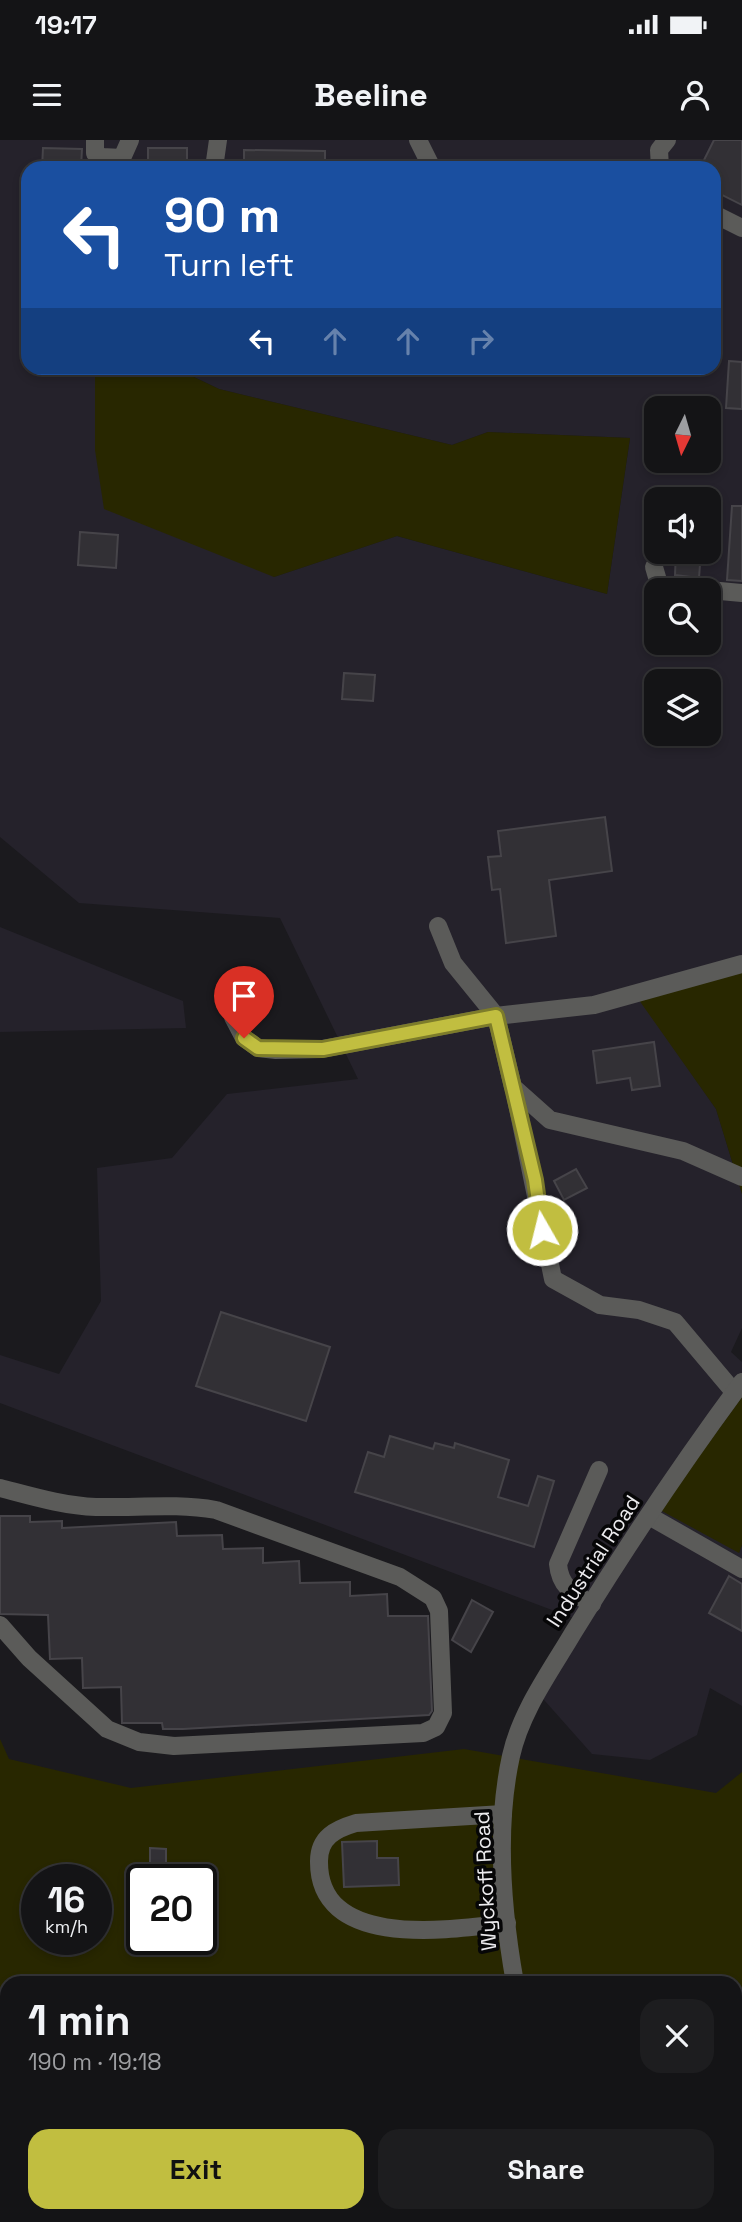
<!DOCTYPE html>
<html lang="en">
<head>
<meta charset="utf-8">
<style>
  body { margin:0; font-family:"Space Grotesk",sans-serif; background:#1d1d1f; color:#f1f3f6; height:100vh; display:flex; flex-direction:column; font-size:26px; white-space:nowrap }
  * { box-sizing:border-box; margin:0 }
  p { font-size:23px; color:#9d9ea1 }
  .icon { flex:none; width:38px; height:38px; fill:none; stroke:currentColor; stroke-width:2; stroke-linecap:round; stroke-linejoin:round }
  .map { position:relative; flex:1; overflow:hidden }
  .panel { position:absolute; left:0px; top:1836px; width:742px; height:247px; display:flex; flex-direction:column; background:#141416; border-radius:21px 21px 0 0; box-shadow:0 4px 10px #0003,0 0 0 2px #333335 }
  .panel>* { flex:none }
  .top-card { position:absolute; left:21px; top:21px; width:700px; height:214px; border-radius:21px; box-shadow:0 4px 10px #0003,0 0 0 2px #333335; background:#1a4fa0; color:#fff; overflow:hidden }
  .needle { width:46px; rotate:185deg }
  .tools { position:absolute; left:644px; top:256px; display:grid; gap:14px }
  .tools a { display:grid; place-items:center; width:77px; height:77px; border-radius:14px; background:#141416; box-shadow:0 4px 10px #0003,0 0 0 2px #333335; font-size:35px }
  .speed { position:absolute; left:21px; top:1724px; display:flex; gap:14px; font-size:35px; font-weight:700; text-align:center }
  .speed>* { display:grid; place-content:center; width:91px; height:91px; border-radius:50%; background:#141416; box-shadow:0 4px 10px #0003,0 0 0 2px #333335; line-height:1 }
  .speed small { font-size:18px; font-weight:400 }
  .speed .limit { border:4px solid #111; border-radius:10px; background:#fff; color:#111 }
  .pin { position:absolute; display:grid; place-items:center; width:60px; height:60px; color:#fff; margin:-72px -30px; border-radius:50% 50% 50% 0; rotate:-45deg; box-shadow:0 0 7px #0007 }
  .pin .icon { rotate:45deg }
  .me { position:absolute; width:77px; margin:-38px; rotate:352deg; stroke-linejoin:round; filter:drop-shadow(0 0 5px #0008) }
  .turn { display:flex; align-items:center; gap:24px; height:147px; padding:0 28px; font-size:32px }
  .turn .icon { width:91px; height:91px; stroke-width:2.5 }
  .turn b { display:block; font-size:49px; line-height:60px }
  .lanes { display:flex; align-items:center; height:66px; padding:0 28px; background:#0003; justify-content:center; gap:35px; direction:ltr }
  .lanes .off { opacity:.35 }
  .round { display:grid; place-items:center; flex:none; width:74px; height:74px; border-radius:21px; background:#1d1d1f }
  .headline { display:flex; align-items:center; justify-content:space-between; height:119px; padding:0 28px }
  h1 { font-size:42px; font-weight:700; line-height:52px }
  .button { display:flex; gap:14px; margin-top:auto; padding:14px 28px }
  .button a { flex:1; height:80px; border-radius:21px; background:#c1be40; color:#111; font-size:28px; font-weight:700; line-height:80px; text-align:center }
  .button a+a { background:#1d1d1f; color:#f1f3f6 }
  .status { display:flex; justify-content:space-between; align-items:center; height:49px; padding:0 35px; background:#141416; direction:ltr }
  .status svg { height:19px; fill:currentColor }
  header { display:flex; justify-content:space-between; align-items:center; height:91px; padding:0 28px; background:#141416; font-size:32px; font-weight:700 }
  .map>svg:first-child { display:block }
  .built { fill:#25222b; fill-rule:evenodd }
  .green { fill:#282700; fill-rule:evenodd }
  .building { fill:#323035; stroke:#464449; stroke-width:2 }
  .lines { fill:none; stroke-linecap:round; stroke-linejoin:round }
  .minor { stroke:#5b5b59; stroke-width:18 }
  .route-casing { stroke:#7d7c2a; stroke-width:18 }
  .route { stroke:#c1be40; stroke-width:12 }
  .labels { text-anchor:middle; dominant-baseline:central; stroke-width:7; stroke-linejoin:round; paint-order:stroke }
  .street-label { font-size:21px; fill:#ecebee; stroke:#060607 }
</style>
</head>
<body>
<div class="status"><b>19:17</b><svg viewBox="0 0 49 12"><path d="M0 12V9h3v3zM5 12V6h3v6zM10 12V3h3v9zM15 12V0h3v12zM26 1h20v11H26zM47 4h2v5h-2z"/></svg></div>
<header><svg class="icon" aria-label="menu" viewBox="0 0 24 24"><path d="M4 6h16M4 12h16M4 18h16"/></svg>Beeline<svg class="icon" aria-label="person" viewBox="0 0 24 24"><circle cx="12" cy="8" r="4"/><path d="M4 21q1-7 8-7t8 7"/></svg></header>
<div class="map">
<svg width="742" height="2082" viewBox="0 0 742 2082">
  <rect width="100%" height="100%" fill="#1b1a1e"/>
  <g class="built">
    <path d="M0 0H742V825L635 853 716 969 742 1054V1188L731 1212 742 1222 739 1413 742 1405V1566L710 1548 697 1595 650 1620 592 1614 537 1552 584 1482 0 1263V1215L59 1234 101 1161 97 1028 172 1018 227 954 358 939 280 778 79 763 0 697ZM28 28H714V228H175L219 249 452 305 488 292 630 298 607 454 397 396 274 437 95 310V228H28ZM656 268H709V320H656ZM656 359H709V411H656ZM656 450H709V502H656ZM656 541H709V593H656Z"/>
    <path d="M0 787 183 861 186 888 0 892Z"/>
  </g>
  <g class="green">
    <path d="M95 228H175L219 249 452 305 488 292 630 298 607 454 397 396 274 437 104 369 95 310Z"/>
    <path d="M742 825V1054L716 969 634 853Z"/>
    <path d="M742 1257V1405L739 1413 660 1370Z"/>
    <path d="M0 1599 9 1619 131 1648 464 1609 716 1653 742 1632V2001L735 2002V1843H7V2076H342L336 2077 338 2082H0ZM37 1740H96V1799H37ZM142 1740H201V1799H142Z"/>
  </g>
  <g class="building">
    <path d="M714 0H742V65L714 51V28H700Z"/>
    <path d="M43 8 82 9 81 28H42Z"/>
    <rect x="148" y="8" width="39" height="20"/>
    <path d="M244 10 325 11V28H244Z"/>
    <path d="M729 221 742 222V269L726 268Z"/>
    <path d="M732 366H742V441L727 440Z"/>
    <path d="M80 392 118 395 116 428 78 425Z"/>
    <path d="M676 411H701L699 438 675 435Z"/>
    <path d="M344 533 375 535 373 561 342 559Z"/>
    <path d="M605 677 612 731 549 740 556 796 506 803 500 749 492 750 488 717 501 716 498 691Z"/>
    <path d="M654 902 660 946 632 950 630 938 597 943 593 911Z"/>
    <path d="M576 1029 587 1048 564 1060 554 1041Z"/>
    <path d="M221 1172 330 1207 306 1281 196 1246Z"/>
    <path d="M390 1296 433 1309 435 1303 454 1308 455 1303 509 1320 498 1357 528 1366 538 1336 554 1341 534 1407 355 1352 368 1312 384 1317Z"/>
    <path d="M0 1376H30V1382L62 1381V1388L176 1382 177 1396 222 1395 223 1409 263 1408V1423L299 1421 300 1443 350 1442V1456L387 1454 388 1476H428L432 1571 429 1575 183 1589H163L162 1583H122L121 1547 83 1548 82 1518 50 1519 48 1475 0 1474Z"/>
    <path d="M729 1436 742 1444V1491L709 1473Z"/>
    <path d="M472 1460 493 1472 471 1512 452 1500Z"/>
    <path d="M377 1701V1718H398L399 1745 344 1747 342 1702Z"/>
    <path d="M150 1708 166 1709V1740H150Z"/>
  </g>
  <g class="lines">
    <g class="minor">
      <path d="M95 0V13L102 17 122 18 130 0"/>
      <path d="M418 0 432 28"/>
      <path d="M214 28 218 0"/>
      <path d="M660 28 659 10 667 0"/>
      <path d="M714 74 742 88"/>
      <path d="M654 427 659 444 703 450"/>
      <path d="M709 450 742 453"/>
      <path d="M438 786 453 823 496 876 594 865 742 824"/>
      <path d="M233 877 244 898 258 908 276 910 322 909 496 876 513 947 550 980 683 1011 742 1037"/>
      <path d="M514 949 553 1139 600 1165 639 1170 675 1182 734 1252"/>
      <path d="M0 1348C31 1356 64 1366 96 1367 137 1368 176 1363 216 1370L400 1437 433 1458 439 1471 443 1573 436 1587 423 1593 174 1606 139 1602 107 1589 29 1518 0 1485"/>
      <path d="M649 1376 742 1429"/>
      <path d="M592 1464C573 1453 560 1447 558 1424L599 1330"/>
      <path d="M503 1674 356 1683C336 1689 319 1697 319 1721 318 1810 449 1790 507 1783"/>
      <path d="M515 1843C502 1770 495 1689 511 1616 521 1571 550 1532 573 1493 626 1407 682 1323 742 1242"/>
      <path d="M567 2076 569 2082"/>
    </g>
  </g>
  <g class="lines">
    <g class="route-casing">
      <path id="route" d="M244 898 258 908 323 909 496 876 535 1040 542 1090"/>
    </g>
    <use href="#route" class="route"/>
  </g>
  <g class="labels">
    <g class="street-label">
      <text transform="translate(593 1421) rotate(-57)">Industrial Road</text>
      <text transform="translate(485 1741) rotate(-93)">Wyckoff Road</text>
    </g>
  </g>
</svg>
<div class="tools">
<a><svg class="needle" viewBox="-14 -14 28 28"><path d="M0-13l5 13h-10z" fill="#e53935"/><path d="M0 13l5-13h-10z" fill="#9d9ea1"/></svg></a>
<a><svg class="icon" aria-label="sound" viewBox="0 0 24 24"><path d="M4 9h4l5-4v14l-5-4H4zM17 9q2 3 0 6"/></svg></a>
<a><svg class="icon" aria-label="search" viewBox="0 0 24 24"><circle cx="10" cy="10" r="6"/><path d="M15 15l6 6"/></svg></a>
<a><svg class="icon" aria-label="layers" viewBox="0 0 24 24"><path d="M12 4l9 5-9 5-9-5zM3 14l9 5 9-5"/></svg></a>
</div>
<div class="speed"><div>16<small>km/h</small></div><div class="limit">20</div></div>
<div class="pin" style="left:244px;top:898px;background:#d93025"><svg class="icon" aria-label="arrive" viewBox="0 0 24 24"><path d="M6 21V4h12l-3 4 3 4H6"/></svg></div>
<svg class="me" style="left:542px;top:1090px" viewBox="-20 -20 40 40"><circle r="17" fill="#c1be40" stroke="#fff" stroke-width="3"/><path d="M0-11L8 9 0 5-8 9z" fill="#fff"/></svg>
<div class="top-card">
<div class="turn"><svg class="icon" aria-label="left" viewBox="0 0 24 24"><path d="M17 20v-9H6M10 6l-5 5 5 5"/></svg><div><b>90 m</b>Turn left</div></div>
<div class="lanes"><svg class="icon" aria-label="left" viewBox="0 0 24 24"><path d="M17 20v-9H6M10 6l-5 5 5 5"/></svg><svg class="icon off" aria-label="ahead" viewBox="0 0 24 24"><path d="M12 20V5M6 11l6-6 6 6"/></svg><svg class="icon off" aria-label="ahead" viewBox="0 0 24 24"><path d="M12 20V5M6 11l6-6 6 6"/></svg><svg class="icon off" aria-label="right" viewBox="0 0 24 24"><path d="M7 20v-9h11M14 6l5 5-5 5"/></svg></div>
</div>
<section class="panel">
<div class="headline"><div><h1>1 min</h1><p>190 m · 19:18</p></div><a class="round"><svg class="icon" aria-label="close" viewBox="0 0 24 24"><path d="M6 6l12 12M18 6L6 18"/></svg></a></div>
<div class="button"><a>Exit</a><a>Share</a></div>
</section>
</div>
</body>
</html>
